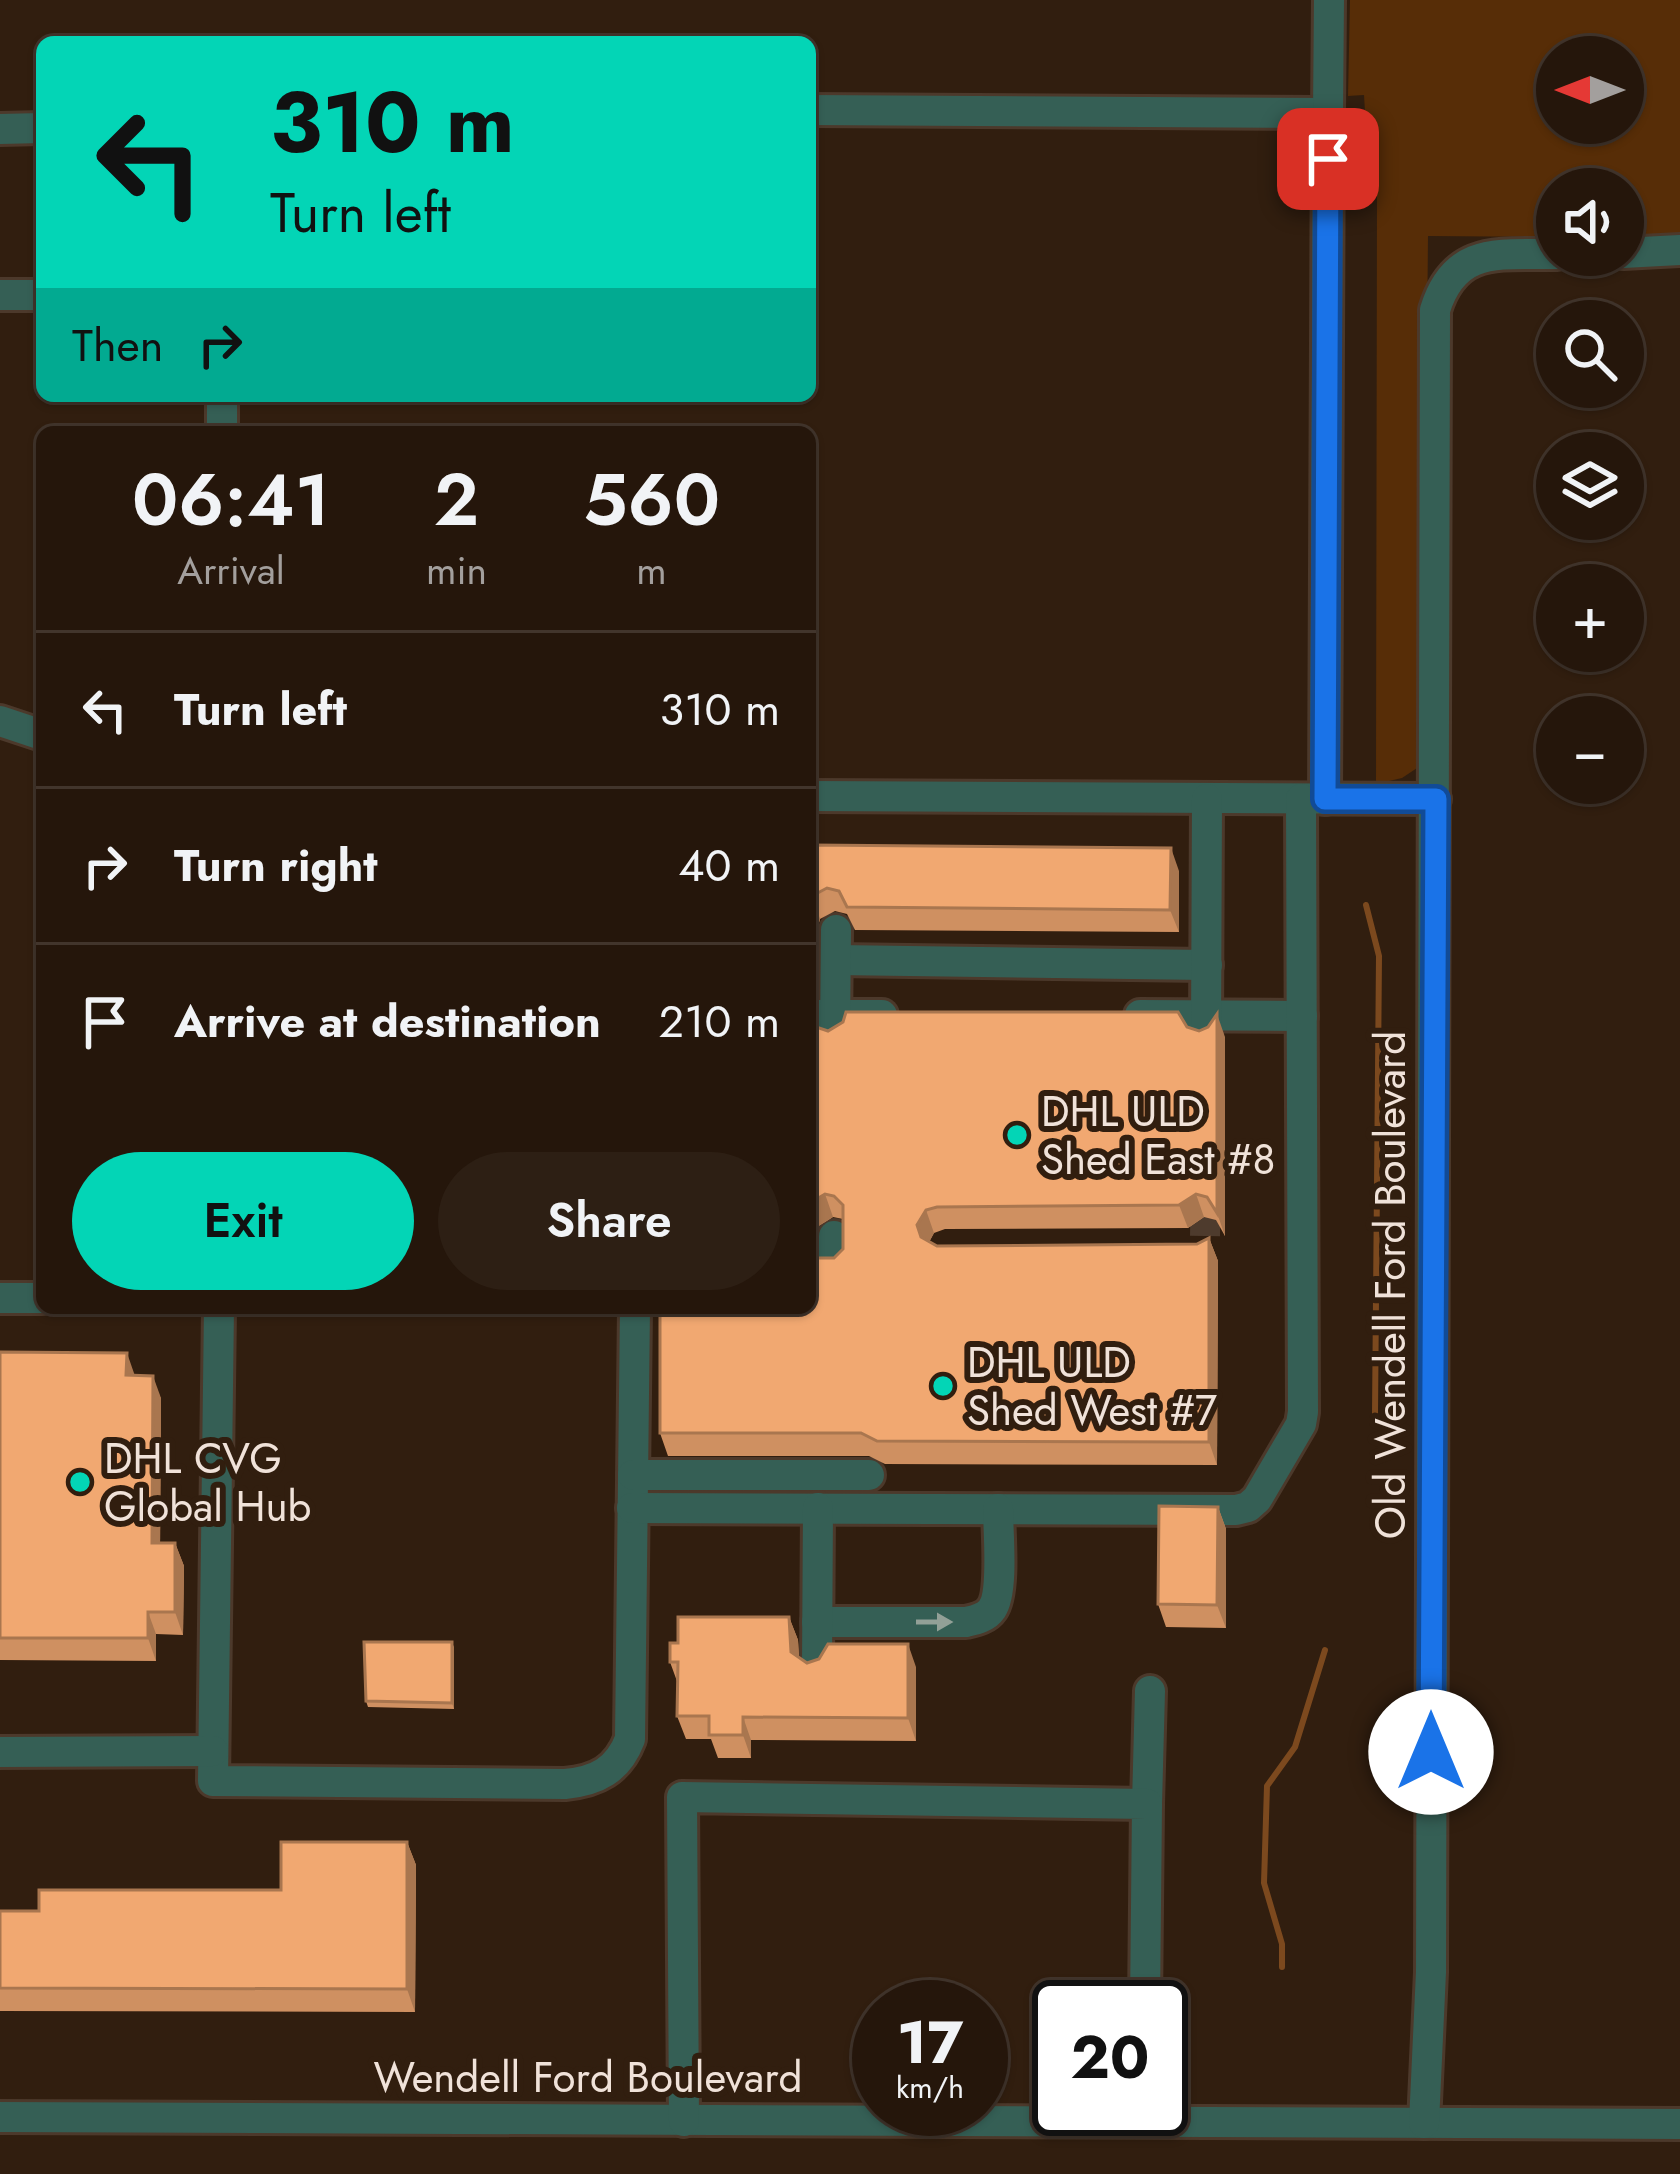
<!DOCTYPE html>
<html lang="en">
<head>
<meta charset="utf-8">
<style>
  body { margin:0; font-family:Jost,sans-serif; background:#2d1f14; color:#f1f3f6; height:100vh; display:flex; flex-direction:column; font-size:45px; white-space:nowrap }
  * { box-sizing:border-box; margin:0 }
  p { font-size:39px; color:#a39f9d }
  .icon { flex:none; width:66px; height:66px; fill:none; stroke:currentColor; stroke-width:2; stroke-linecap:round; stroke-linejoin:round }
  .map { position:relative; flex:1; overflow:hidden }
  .panel { position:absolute; left:36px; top:426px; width:780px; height:888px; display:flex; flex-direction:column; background:#25160b; border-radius:18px; box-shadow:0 3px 9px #0004,0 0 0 3px #42352c }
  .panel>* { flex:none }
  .guide { position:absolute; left:36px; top:36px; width:780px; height:366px; border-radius:18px; box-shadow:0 3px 9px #0004,0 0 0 3px #42352c; background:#03d5b6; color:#111; overflow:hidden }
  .needle { width:78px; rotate:270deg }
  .controls { position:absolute; left:1536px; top:36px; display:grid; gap:24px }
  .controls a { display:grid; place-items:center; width:108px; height:108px; border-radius:50%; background:#25160b; box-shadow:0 3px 9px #0004,0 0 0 3px #42352c; font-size:60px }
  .speed { position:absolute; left:852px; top:1980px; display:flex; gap:24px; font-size:60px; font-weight:700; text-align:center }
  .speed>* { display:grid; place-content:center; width:156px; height:156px; border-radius:50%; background:#25160b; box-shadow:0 3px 9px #0004,0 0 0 3px #42352c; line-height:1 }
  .speed small { font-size:30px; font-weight:400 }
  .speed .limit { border:6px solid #111; border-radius:18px; background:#fff; color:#111 }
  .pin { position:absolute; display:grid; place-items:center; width:102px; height:102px; color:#fff; margin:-51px; border-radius:24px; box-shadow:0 6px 18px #0006 }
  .me { position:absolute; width:132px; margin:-66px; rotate:0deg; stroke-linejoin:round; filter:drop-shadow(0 0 9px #0008) }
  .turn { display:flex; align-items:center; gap:42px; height:252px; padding:0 36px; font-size:54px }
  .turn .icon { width:156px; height:156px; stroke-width:2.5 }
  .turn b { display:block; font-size:84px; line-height:102px }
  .then { display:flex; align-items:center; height:114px; padding:0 36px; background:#0003; gap:24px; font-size:45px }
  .eta { display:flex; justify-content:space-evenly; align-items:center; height:204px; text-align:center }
  .eta b { font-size:72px; font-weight:600; line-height:84px }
  .cta { display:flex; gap:24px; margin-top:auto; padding:24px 36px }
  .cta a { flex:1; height:138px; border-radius:72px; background:#03d5b6; color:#111; font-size:48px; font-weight:600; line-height:138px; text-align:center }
  .cta a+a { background:#2d1f14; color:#f1f3f6 }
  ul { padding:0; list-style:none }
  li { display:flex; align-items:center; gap:36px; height:156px; padding:0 36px; border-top:3px solid #42352c }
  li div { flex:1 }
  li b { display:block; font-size:45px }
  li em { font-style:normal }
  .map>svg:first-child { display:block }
  .green { fill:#572d07; fill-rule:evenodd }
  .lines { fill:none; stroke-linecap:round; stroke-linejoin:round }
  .stream { stroke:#7c491e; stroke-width:6 }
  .minor-tunnel { stroke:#4e3b2d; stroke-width:30; stroke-dasharray:30 15; stroke-linecap:butt }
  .minor-casing { stroke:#4c392b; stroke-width:36 }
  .minor { stroke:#355f55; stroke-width:30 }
  .wall { fill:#cf9061; fill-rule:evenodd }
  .shaded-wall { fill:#a9764f }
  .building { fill:#f1a871; stroke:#a9764f; stroke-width:3 }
  .oneway { fill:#92a097 }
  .route-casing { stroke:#114b97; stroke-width:30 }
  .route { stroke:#1a73e8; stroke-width:21 }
  .poi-dot { fill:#03d5b6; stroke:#311e0f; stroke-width:4.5 }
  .labels { text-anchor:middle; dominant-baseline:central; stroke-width:12; stroke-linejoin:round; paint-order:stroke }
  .poi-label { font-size:42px; fill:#f0e2d9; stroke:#311e0f; text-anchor:start }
  .street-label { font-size:42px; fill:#f0e2d9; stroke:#311e0f }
</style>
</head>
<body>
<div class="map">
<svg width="1680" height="2174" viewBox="0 0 1680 2174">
  <rect width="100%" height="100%" fill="#311e0f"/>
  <path class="green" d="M1350 0H1680V234L1623 238V189H1557V237L1428 236 1423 764 1402 778 1376 784 1377 188 1369 179 1364 95 1348 96ZM1557 57H1623V123H1557Z"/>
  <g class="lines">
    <g class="stream">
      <path d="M1366 905 1379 956 1375 1414"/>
      <path d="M1282 1967V1944L1264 1883 1267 1786 1295 1747 1325 1650"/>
    </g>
    <path class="minor-tunnel" d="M1205 1236 1206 1176"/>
    <g class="minor-casing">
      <g id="minor">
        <path d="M810 110 1328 113 1325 799"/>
        <path d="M1328 113 1329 0"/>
        <path d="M0 129 42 128"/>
        <path d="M1623 253 1680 250"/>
        <path d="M0 295H42"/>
        <path d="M222 396V432"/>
        <path d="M0 721 42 735"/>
        <path d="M810 796 1435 799"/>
        <path d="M836 960 1207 965"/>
        <path d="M810 1015H882"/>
        <path d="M1140 1015 1302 1016"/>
        <path d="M835 1034 836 930"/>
        <path d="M1206 1034 1207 799"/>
        <path d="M834 1236V1263"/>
        <path d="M0 1298H42"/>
        <path d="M219 1308 213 1781 565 1784C597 1781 618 1770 630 1739L635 1308"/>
        <path d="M633 1475H869"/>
        <path d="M632 1508 1236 1510 1248 1507 1257 1499 1301 1424 1303 1412 1301 799"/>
        <path d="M817 1622H966C975 1620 986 1618 992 1609 1004 1592 998 1531 998 1509"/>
        <path d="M817 1666 818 1508"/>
        <path d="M0 1752 213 1751"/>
        <path d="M1147 1804 1150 1691"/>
        <path d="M0 2117 1680 2124"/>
        <path d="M684 2121 682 1797 1147 1804 1145 2007"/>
        <path d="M1424 2123 1431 1972 1435 310C1455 245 1500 255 1557 254"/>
      </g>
    </g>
    <use href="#minor" class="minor"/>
  </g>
  <g class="wall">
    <path d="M810 845 1179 871V932L855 930 847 914 835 911 820 919 817 930H810Z"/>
    <path d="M816 1027 828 1031 1187 1027 1225 1037V1236L1216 1220 1204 1217 1188 1228 945 1229 934 1233 929 1242 937 1246 1197 1244 1209 1238 1218 1261 1217 1465 885 1464 869 1456H668L660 1433ZM833 1217 843 1219V1249L834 1258H817L815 1255 817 1227Z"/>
    <path d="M0 1352 135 1375 161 1398 160 1543H175L184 1566 183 1635 156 1634V1661L0 1660Z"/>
    <path d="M1218 1507 1226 1529V1628L1166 1627 1158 1604Z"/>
    <path d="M789 1617 798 1640 799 1657 807 1663 916 1667V1741L751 1740V1758H718L711 1739H686L677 1716 678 1684 670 1662 678 1643Z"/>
    <path d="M452 1642 454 1648V1709L368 1707 366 1701Z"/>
    <path d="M407 1842 416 1865 415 2012 0 2011V1911H39L281 1890Z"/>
  </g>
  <g class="shaded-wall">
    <path d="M1171 848 1179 871V932L1170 910Z"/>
    <path d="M812 896 820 919 817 930 810 912Z"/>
    <path d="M1217 1014 1225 1037V1236L1217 1213Z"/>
    <path d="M825 1194 833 1217 817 1227 815 1264 810 1251V1203Z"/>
    <path d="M1196 1194 1204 1217 1188 1228 1179 1205Z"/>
    <path d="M926 1210 934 1233 926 1248 929 1260 917 1225Z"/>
    <path d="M1209 1238 1218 1261 1217 1465 1209 1442Z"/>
    <path d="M127 1353 135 1376 126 1375Z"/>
    <path d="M153 1376 161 1398 160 1566 152 1543Z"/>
    <path d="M1218 1507 1226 1529V1628L1217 1605Z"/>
    <path d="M175 1543 184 1566 183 1635 175 1612Z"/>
    <path d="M148 1612 156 1634V1661L148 1638Z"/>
    <path d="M789 1617 798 1640 800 1675 791 1652Z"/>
    <path d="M452 1642 454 1648V1709L452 1703Z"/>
    <path d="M908 1644 916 1667V1741L908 1718Z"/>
    <path d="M743 1717 751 1740V1758L743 1735Z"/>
    <path d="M407 1842 416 1865 415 2012 407 1989Z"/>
  </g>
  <g class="building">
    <path d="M810 845 1171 848 1170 910 847 907 839 891 827 888 812 896 810 901Z"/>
    <path d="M846 1012H1178L1187 1027 1199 1031 1208 1027 1217 1014V1213L1207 1197 1196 1194 1179 1205 937 1207 926 1210 917 1225 921 1237 937 1246 1197 1244 1209 1238V1442L877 1441 861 1433H660V1308H810V1247L817 1258H834L843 1249V1205L834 1196 825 1194 810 1203V1017L816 1027 828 1031 843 1022Z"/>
    <path d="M0 1352 127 1353 126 1375 153 1376 152 1543H175V1612H148V1638H0Z"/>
    <path d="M1159 1506 1218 1507 1217 1605 1158 1604Z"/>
    <path d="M678 1617H789L791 1652 807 1663 819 1659 828 1644H908V1718L743 1717V1735H709V1716H677L678 1662H670V1643H678Z"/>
    <path d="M364 1642H452V1703L366 1701Z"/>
    <path d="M281 1842H407V1989L0 1988V1911H39V1890H281Z"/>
  </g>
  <defs><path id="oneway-solid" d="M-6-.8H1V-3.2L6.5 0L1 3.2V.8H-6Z" transform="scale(3)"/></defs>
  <use class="oneway" href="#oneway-solid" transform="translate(934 1622)"/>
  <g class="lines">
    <g class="route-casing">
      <path id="route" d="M1328 159 1325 799H1436L1431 1752"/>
    </g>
    <use href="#route" class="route"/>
  </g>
  <g class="poi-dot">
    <circle cx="1017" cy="1135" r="12"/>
    <circle cx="943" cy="1386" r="12"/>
    <circle cx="80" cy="1482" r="12"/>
  </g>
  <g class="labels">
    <g class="poi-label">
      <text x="1041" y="1111">DHL ULD<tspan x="1041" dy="48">Shed East #8</tspan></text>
      <text x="967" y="1362">DHL ULD<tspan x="967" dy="48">Shed West #7</tspan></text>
      <text x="104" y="1458">DHL CVG<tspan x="104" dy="48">Global Hub</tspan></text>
    </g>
    <g class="street-label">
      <text transform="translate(1390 1285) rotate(-90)">Old Wendell Ford Boulevard</text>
      <text x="588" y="2077">Wendell Ford Boulevard</text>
    </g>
  </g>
</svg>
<div class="controls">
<a><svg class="needle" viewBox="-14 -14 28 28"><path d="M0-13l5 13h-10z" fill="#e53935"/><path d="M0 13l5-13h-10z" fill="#a39f9d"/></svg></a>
<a><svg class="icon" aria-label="sound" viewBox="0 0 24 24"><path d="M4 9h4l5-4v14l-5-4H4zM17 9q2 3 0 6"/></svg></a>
<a><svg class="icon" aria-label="search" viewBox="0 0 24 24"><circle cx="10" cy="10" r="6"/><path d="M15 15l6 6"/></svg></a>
<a><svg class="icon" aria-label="layers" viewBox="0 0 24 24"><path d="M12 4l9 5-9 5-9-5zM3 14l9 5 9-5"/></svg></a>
<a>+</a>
<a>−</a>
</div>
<div class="speed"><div>17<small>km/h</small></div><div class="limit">20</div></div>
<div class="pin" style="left:1328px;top:159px;background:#d93025"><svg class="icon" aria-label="arrive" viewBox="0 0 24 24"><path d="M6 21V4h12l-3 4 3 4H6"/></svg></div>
<svg class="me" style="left:1431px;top:1752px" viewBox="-20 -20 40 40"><circle r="19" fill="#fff"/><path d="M0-13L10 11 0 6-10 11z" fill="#1a73e8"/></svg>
<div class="guide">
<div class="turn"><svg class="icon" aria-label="left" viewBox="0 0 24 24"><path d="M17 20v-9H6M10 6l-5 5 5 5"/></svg><div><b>310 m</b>Turn left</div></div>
<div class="then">Then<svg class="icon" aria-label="right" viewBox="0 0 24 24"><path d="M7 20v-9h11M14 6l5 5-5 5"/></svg></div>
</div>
<section class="panel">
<div class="eta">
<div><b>06:41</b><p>Arrival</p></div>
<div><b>2</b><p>min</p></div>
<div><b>560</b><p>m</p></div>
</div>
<ul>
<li><svg class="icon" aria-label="left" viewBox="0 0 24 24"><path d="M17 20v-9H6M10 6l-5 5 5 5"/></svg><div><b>Turn left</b></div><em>310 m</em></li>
<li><svg class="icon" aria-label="right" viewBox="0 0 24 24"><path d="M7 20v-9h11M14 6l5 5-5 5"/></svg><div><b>Turn right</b></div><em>40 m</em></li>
<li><svg class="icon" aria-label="arrive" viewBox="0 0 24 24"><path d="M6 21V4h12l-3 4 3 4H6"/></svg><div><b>Arrive at destination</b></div><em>210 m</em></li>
</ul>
<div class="cta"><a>Exit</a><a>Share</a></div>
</section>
</div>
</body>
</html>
